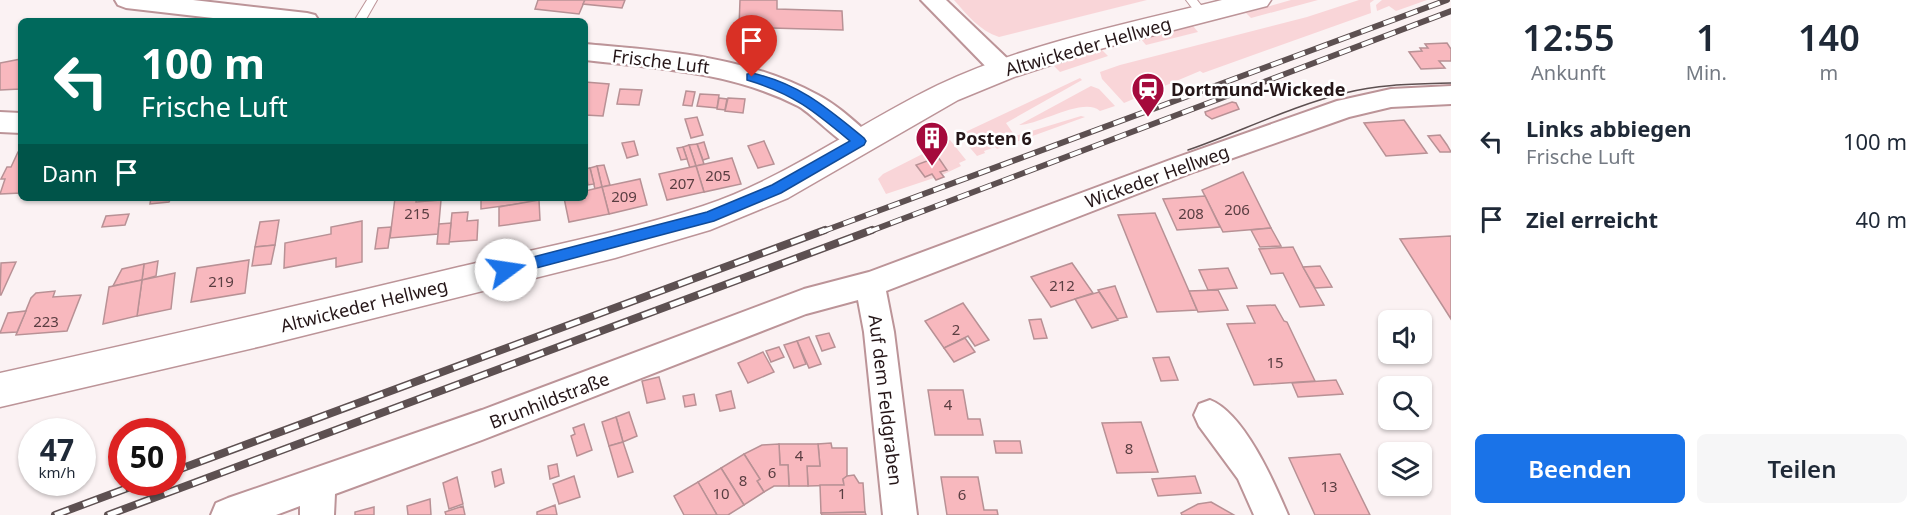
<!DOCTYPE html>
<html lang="de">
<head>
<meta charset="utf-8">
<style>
  body { margin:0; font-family:"Noto Sans",sans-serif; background:#f6f6f7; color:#1f2937; height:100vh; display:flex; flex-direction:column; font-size:22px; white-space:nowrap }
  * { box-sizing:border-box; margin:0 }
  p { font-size:20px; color:#747a83 }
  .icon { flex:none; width:33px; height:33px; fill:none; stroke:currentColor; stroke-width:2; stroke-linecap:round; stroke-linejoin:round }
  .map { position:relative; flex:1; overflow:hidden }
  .panel { display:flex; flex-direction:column; background:#fff; width:480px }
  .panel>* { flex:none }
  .guide { position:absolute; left:18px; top:18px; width:570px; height:183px; border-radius:9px; box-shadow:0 2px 4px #0004; background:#00695c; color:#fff; overflow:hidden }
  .buttons { position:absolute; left:1378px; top:310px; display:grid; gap:12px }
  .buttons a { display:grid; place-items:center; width:54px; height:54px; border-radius:9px; background:#fff; box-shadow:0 2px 4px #0004; font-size:30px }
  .speed { position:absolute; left:18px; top:418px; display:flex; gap:12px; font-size:30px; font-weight:700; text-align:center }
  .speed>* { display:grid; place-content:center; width:78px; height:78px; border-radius:50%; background:#fff; box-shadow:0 2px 4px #0004; line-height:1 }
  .speed small { font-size:15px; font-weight:400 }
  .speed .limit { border:9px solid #d22; background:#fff; color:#111 }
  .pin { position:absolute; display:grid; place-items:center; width:51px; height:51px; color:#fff; margin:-62px -26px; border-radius:50% 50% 50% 0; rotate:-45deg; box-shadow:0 0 6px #0007 }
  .pin .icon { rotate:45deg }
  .me { position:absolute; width:66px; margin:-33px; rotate:76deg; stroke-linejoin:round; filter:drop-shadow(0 0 4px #0008) }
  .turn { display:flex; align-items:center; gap:21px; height:126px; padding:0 24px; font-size:27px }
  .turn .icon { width:78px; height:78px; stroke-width:2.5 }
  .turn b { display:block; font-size:42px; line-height:51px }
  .then { display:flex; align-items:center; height:57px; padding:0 24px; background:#0003; gap:12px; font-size:22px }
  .eta { display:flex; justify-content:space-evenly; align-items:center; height:102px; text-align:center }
  .eta b { font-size:36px; font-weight:600; line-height:42px }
  .primary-button { display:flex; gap:12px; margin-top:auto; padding:12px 24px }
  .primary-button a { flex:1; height:69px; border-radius:9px; background:#1a73e8; color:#fff; font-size:24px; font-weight:600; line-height:69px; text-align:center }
  .primary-button a+a { background:#f6f6f7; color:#1f2937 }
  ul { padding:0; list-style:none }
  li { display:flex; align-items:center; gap:18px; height:78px; padding:0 24px }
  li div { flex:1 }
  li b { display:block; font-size:22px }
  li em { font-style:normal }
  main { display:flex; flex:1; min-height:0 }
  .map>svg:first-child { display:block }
  .green { fill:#f9d5d8 }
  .building { fill:#f8b8be; stroke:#b89195; stroke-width:1.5 }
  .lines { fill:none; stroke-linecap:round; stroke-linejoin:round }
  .service-casing { stroke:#bc9498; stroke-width:2 }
  .minor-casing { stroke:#bc9498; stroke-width:4 }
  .secondary-casing { stroke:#bc9498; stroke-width:3 }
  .service { fill:#fff; fill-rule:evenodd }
  .minor { fill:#fff; fill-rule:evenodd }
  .secondary { fill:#fff; fill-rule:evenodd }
  .tram { stroke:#5d5051; stroke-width:1.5 }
  .rail-far1-casing { stroke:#5d5051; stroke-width:6 }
  .rail-casing { stroke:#5d5051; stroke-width:8 }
  .rail-far1 { stroke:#fff; stroke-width:4; stroke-dasharray:12; stroke-linecap:butt }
  .rail { stroke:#fff; stroke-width:5; stroke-dasharray:15; stroke-linecap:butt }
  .route { fill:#1a73e8; stroke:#114b97; stroke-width:1.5 }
  .labels { text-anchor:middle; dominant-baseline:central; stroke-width:5; stroke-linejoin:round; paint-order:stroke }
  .number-label { font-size:15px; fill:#5a3e42 }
  .street-label { font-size:18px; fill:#251618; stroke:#fff }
  .poi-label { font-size:18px; font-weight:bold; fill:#251618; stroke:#fff; text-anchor:start }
</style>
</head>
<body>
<main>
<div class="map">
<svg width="1451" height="515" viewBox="0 0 1451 515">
  <rect width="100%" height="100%" fill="#fbf2f3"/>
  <g class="green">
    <path d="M954 0H1147L999 37C980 31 966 14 954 0Z"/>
    <path d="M1291 0H1318L1251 18 1246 13Z"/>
    <path d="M1359 0H1374L1370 3 1371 13 1203 73 1200 71 1124 103 1102 79 1100 72 1120 65 1307 17Z"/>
    <path d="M1382 0H1427L1396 11 1389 6 1377 11 1376 5Z"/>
    <path d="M1193 26 1198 32 1146 45 1141 39Z"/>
    <path d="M1102 50 1108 56 1060 72 1054 66Z"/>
    <path d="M1080 78 1082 80 1006 123 1015 136 1081 116 1085 117 997 149 995 147 984 151 985 153 977 156 959 135Z"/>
    <path d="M1091 86 1099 89 1115 106 1100 111C1084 96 1039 125 1019 125Z"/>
    <path d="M950 140 966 160 959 163 961 166 942 175 940 172 947 169 938 157 925 177 932 174 934 178 886 194 878 179 883 174Z"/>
  </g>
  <g class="building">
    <path d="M538 0H585L579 14 535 9Z"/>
    <path d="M585 0H625L622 8 583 4Z"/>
    <path d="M740 0H777V9L842 11 843 30 739 27Z"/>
    <path d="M1447 43 1451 49V61H1439L1445 68 1421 69 1409 52 1422 51 1420 48H1428L1425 44Z"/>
    <path d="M21 59 20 89 0 90V63Z"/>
    <path d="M585 82 609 84 603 116 585 115Z"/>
    <path d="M620 89 642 90 639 105 617 104Z"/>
    <path d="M686 91 695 92 692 106 683 105Z"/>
    <path d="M700 94 719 95 717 108 697 106Z"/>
    <path d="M719 98 727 99 725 110 717 109Z"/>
    <path d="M728 98 745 99 743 113 725 111Z"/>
    <path d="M1232 102 1236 103 1239 109 1212 119 1206 115 1205 112Z"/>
    <path d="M697 117 703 135 691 138 685 119Z"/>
    <path d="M1404 120 1427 153 1386 156 1364 123Z"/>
    <path d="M1440 135 1447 145 1451 152H1440L1428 136Z"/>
    <path d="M634 141 638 155 627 158 622 143Z"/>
    <path d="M764 141 774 164 758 168 748 146Z"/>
    <path d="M704 142 709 158 703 160 697 144Z"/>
    <path d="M697 144 704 164 696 166 689 145Z"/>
    <path d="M689 145 696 166 690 168 683 147Z"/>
    <path d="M683 147 687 159 681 160 677 148Z"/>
    <path d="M18 152H21V193L0 194 5 179H1L7 167H11Z"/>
    <path d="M938 157 947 170 940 172 944 177 936 180 932 174 925 177 916 165Z"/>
    <path d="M732 158 741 184 704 192 696 166Z"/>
    <path d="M604 165 610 185 602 187 597 166Z"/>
    <path d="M597 166 602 187 595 189 590 168Z"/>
    <path d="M696 166 704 192 667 200 659 174Z"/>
    <path d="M590 168 594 184 588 185 585 169Z"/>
    <path d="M1243 172 1271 228 1223 232 1202 190Z"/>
    <path d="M640 179 647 205 609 214 602 187Z"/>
    <path d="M602 187 609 214 569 222 564 198H585V191Z"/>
    <path d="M1205 196 1220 227 1177 230 1163 199Z"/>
    <path d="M151 198H171L169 202 150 204Z"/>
    <path d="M395 198H416V202L441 200 438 234 390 238Z"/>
    <path d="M481 198H530L531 202 481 209Z"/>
    <path d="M539 200 540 220 499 226V207Z"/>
    <path d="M468 212 467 221 478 220 477 240 449 242 452 213Z"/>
    <path d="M1155 213 1189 291 1197 310 1157 312 1118 215Z"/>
    <path d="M129 214 125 225 102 227 106 216Z"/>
    <path d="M279 220 275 245 255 247 260 222Z"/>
    <path d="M362 221V262L336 267V258L284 268 285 243 331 234V227Z"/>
    <path d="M451 223 449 244H437L439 224Z"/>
    <path d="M391 227 388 248 375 249 378 228Z"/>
    <path d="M1271 228 1281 246 1260 247 1251 230Z"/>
    <path d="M1451 236V319L1400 239Z"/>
    <path d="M275 245 271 264 252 266 255 247Z"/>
    <path d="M1293 247 1303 267 1324 305 1300 307 1283 273 1271 274 1259 249Z"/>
    <path d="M249 260 245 293 191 302 197 268Z"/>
    <path d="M158 261 156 276 142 280 144 264Z"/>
    <path d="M16 262 1 295H0L1 263Z"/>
    <path d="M1072 263 1093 293 1051 307 1031 277Z"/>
    <path d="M144 264 142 280 113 286 122 269Z"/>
    <path d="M1320 266 1332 287 1315 288 1303 267Z"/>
    <path d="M1228 268 1237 288 1208 290 1199 270Z"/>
    <path d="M175 273 171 309 137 316 142 280Z"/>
    <path d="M142 280 137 316 103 324 109 287Z"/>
    <path d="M1115 286 1127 317 1117 319 1098 290Z"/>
    <path d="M1218 290 1228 310 1198 312 1189 291Z"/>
    <path d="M55 291 53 297 81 295 67 331 16 335 31 298 36 293Z"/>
    <path d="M1099 292 1118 320 1092 328 1075 299Z"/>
    <path d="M963 303 989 340 975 346 968 336 944 348 925 321Z"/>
    <path d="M1275 305 1284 321 1287 322 1315 381 1254 385 1227 324 1255 323 1247 306Z"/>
    <path d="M26 311 17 332 0 333 8 313Z"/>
    <path d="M1041 319 1047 338 1034 339 1029 320Z"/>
    <path d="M829 333 835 347 822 351 816 336Z"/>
    <path d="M809 337 821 364 809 368 797 341Z"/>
    <path d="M965 338 975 352 954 362 944 348Z"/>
    <path d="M797 341 806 364 794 368 784 345Z"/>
    <path d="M779 347 784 357 771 362 766 351Z"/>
    <path d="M763 352 774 372 748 383 738 363Z"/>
    <path d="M1169 357 1178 380 1161 381 1153 358Z"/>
    <path d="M659 377 665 399 647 403 642 381Z"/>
    <path d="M1336 380 1343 394 1298 397 1292 383Z"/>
    <path d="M928 390H963L968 419H980L983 435H935Z"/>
    <path d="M731 391 735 408 720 411 716 395Z"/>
    <path d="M694 394 696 405 685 407 683 396Z"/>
    <path d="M629 412 637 436 623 442 616 417Z"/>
    <path d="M616 417 623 442 609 446 602 422Z"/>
    <path d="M1141 422 1158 472 1117 473 1102 423Z"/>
    <path d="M584 424 592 450 577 456 571 436 575 434 573 428Z"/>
    <path d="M994 441H1020L1022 453H996Z"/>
    <path d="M623 442 633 472 618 477 609 446Z"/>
    <path d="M831 443 832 448H847V476L843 479 844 485 808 486 807 466H820L818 444Z"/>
    <path d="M779 444H818L820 466H807L808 486H789L788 465H780Z"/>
    <path d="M779 444 780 465H788L789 486H774L764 492 757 481 760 479 744 454 762 445Z"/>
    <path d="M744 454 760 479 757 481 764 492 744 505 721 468Z"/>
    <path d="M1340 454 1370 515H1315L1289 458Z"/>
    <path d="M557 464 559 476 550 479 548 466Z"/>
    <path d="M721 468 744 505 728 515H717L698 482Z"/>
    <path d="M501 469 504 483 495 487 492 472Z"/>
    <path d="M854 475 859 483H863L865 512 821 513 820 485H844L843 479 847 476Z"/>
    <path d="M574 476 580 497 559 504 553 484Z"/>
    <path d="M1195 476 1201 493 1158 496 1152 479Z"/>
    <path d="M457 477 463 504 449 509 443 483Z"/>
    <path d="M941 477H978L984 510H997L998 515H947Z"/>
    <path d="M698 482 717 515H684L674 496Z"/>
    <path d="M430 499 431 515H408L407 506Z"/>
    <path d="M1211 502 1234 515H1182L1181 513 1198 504Z"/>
    <path d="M555 505 557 515H537V512Z"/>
    <path d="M463 506 465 515H446L445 512Z"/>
    <path d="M374 507V515H355V512Z"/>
    <path d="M865 512 866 515H822L821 513Z"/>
  </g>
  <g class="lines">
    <g class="service-casing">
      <g id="service">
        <path d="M367 0H377L365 21H354Z"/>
        <path d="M1186 0H1197L1208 14 1207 17H1199Z"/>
      </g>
    </g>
    <g class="minor-casing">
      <g id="minor">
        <path d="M115 0H193L307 13 315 15 319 21H239L126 8 118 5Z"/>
        <path d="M921 0H946L1013 64 1016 70 1013 76 1004 79 995 76Z"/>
        <path d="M585 44C664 51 747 56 818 95 837 105 853 120 869 134L873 141 869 148C866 149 863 151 860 151 847 151 813 114 798 106 732 72 658 68 585 60Z"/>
        <path d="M1451 86V104L1391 107 1349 117 1196 171 886 291 894 332 917 515H883L864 332 858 300 806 314 482 440 335 494 334 515H300V506L276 515H211L216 503 228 498 482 410 804 289 869 272 1178 157 1337 101 1391 89Z"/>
        <path d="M0 112 21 113V133L0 132Z"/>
        <path d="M1210 400C1244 413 1274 482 1288 515H1254L1238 479 1199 426 1194 415 1199 404Z"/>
      </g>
    </g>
    <g class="secondary-casing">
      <path id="secondary" d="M1222 0H1271L1267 6 1100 49 1014 77 958 100 788 198 710 230 615 258 262 346 0 407V373C153 339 306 304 459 267 540 248 624 232 703 206 787 178 859 123 938 85 1027 43 1127 24 1222 0Z"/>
    </g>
    <use href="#service" class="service"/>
    <use href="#minor" class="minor"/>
    <use href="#secondary" class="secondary"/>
    <path class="tram" d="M1188 150C1240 132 1291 106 1345 93 1379 84 1416 84 1451 83"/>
    <g class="rail-far1-casing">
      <g id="rail-far1">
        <path d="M821 232 1447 0"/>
        <path d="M868 232 1451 11"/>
      </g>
    </g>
    <g class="rail-casing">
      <g id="rail">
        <path d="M172 472 825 230"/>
        <path d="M55 515 141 483"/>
        <path d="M108 515 872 230"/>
      </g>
    </g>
    <use href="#rail-far1" class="rail-far1"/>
    <use href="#rail" class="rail"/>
  </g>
  <path class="route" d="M752 73C800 84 827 108 864 138L866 141 864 145 781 193 714 221 506 276 502 274 500 270 502 266 506 264 707 212 772 185 850 141C814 111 794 94 747 80V74Z"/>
  <defs>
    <g id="station-pin" transform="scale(1.725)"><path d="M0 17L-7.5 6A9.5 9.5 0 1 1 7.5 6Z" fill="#a50a3c" stroke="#fff"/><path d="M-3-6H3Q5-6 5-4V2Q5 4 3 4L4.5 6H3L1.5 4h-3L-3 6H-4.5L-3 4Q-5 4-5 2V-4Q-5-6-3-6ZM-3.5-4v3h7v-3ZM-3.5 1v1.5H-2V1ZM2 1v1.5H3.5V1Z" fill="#fff"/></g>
    <g id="building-pin" transform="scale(1.725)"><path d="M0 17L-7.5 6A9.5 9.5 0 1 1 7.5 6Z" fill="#a50a3c" stroke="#fff"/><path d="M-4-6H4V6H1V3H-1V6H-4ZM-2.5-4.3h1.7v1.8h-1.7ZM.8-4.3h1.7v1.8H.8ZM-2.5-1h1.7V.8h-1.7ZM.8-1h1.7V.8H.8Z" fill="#fff"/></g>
  </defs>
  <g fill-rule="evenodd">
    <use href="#station-pin" x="1148" y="89"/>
    <use href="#building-pin" x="932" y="138"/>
  </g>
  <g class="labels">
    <g class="number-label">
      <text x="718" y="175">205</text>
      <text x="682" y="183">207</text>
      <text x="624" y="196">209</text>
      <text x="1237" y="209">206</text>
      <text x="417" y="213">215</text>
      <text x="1191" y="213">208</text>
      <text x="221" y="281">219</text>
      <text x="1062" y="285">212</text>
      <text x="46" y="321">223</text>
      <text x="956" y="329">2</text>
      <text x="1275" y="362">15</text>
      <text x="948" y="404">4</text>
      <text x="1129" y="448">8</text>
      <text x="799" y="455">4</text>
      <text x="772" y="472">6</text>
      <text x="743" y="480">8</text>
      <text x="1329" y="486">13</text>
      <text x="721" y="493">10</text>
      <text x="842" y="493">1</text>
      <text x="962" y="494">6</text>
    </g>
    <g class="street-label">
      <text transform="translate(1088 46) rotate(-16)">Altwickeder Hellweg</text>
      <text transform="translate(661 61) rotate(7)">Frische Luft</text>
      <text transform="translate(1157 176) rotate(-20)">Wickeder Hellweg</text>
      <text transform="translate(364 305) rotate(-14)">Altwickeder Hellweg</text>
      <text transform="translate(549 400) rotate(-21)">Brunhildstraße</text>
      <text transform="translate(886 400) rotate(83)">Auf dem Feldgraben</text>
    </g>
    <g class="poi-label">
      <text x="1171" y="89">Dortmund-Wickede</text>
      <text x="955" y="138">Posten 6</text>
    </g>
  </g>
</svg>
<div class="buttons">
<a><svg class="icon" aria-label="sound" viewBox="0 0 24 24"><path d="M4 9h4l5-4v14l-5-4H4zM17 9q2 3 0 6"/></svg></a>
<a><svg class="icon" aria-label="search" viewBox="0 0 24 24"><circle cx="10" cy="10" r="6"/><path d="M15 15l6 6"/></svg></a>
<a><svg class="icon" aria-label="layers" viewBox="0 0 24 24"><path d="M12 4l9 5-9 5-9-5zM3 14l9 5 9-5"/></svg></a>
</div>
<div class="speed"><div>47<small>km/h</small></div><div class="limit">50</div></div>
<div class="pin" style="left:752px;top:77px;background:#d93025"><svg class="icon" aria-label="arrive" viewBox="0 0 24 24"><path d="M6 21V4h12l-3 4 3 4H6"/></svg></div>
<svg class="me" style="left:506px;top:270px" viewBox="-20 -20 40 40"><circle r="19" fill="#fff"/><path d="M0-13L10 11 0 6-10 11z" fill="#1a73e8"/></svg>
<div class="guide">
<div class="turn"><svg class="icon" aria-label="left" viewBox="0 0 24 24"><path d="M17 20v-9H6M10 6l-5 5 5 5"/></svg><div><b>100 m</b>Frische Luft</div></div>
<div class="then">Dann<svg class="icon" aria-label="arrive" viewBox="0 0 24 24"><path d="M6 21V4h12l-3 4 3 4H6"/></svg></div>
</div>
</div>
<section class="panel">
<div class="eta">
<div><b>12:55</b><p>Ankunft</p></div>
<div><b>1</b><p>Min.</p></div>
<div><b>140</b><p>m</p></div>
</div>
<ul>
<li><svg class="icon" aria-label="left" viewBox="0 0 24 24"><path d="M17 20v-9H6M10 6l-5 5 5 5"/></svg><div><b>Links abbiegen</b><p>Frische Luft</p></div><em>100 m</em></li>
<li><svg class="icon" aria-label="arrive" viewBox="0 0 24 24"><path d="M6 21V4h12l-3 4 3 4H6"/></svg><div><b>Ziel erreicht</b></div><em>40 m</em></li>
</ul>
<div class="primary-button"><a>Beenden</a><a>Teilen</a></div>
</section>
</main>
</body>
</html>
